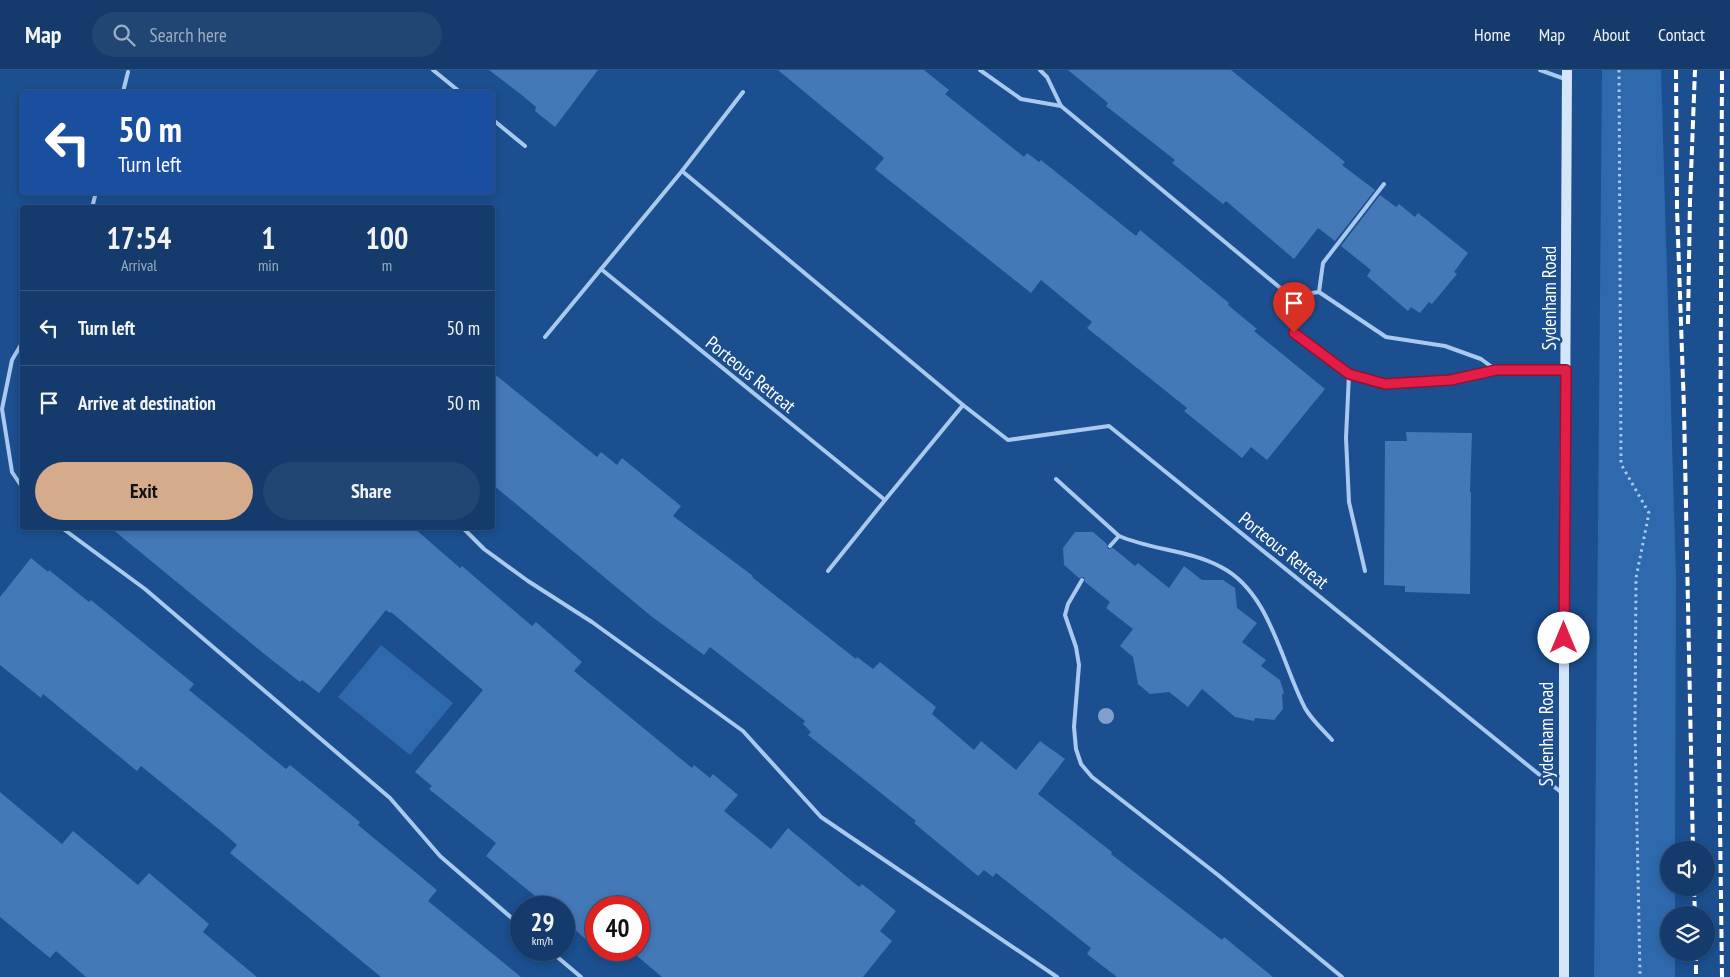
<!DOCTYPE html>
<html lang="en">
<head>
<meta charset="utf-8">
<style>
  body { margin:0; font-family:"PT Sans Narrow",sans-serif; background:#214673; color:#f1f3f6; height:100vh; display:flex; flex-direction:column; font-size:19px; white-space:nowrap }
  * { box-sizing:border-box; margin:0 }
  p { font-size:16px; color:#9dadc1 }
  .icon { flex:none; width:28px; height:28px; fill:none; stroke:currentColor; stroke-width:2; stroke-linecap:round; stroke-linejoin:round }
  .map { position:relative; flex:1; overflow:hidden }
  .sheet { position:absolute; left:20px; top:135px; width:475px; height:325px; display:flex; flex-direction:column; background:#143b6b; border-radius:5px; box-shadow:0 2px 8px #0003,0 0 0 1px #33557e }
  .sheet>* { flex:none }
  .banner { position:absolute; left:20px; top:20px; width:475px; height:105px; border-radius:5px; box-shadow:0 2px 8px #0003,0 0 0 1px #33557e; background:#1a4fa0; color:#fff; overflow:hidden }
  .controls { position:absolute; left:1660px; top:771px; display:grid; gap:10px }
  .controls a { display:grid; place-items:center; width:55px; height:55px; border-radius:50%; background:#143b6b; box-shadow:0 2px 8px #0003,0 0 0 1px #33557e; font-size:25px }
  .speed { position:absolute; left:510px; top:826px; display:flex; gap:10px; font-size:25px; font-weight:700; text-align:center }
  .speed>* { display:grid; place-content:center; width:65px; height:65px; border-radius:50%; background:#143b6b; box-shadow:0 2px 8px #0003,0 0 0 1px #33557e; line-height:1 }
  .speed small { font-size:12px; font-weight:400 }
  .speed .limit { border:8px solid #d22; background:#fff; color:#111 }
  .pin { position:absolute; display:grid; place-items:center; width:42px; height:42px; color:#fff; margin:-51px -21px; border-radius:50% 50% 50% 0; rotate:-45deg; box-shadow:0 0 5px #0007 }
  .pin .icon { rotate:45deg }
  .me { position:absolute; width:55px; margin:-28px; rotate:0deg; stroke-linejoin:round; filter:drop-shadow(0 0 4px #0008) }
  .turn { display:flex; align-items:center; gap:18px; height:105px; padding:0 15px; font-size:22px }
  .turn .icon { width:65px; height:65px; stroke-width:2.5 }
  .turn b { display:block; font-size:35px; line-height:42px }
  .eta { display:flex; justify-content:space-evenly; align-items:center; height:85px; text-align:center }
  .eta b { font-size:30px; font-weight:700; line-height:35px }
  .cta { display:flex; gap:10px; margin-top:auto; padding:10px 15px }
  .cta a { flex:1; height:58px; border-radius:30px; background:#d6ab8b; color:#111; font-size:20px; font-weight:700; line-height:58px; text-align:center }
  .cta a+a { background:#214673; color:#f1f3f6 }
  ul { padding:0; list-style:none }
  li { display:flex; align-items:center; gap:15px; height:75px; padding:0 15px; border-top:1px solid #33557e }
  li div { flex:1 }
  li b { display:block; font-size:19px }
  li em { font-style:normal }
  header { display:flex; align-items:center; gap:30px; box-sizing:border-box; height:70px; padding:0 25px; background:#143b6b; border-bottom:1px solid #33557e }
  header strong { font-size:24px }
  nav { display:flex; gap:28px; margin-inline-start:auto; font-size:18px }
  .search { width:350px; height:45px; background:#214673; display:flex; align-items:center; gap:12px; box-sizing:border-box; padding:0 18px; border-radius:28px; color:#9dadc1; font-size:19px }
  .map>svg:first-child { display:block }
  .green { fill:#2e69ad }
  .building { fill:#4478b7 }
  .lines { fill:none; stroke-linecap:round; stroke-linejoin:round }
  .path { stroke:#a9c9ee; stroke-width:3; stroke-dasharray:2.5 4; stroke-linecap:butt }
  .lane { stroke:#a9c9ee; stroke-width:4 }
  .secondary { stroke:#d6e6fa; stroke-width:10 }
  .rail { stroke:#fff; stroke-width:4; stroke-dasharray:9 4; stroke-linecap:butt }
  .tree { fill:#7ea0ca }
  .route-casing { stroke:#92132f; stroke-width:12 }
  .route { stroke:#e11d48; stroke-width:9 }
  .labels { text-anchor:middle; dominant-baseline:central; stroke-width:5; stroke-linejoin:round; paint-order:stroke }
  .street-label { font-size:19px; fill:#fff; stroke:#1b4f8f }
</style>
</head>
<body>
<header>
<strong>Map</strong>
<div class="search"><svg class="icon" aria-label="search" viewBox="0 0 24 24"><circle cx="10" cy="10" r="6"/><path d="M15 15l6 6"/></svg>Search here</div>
<nav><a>Home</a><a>Map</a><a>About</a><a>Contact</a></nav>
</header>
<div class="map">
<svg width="1730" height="907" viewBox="0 0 1730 907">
  <rect width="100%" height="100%" fill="#1b4f8f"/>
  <g class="green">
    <path d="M1602 0H1661L1676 507 1675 780H1669V818H1675V845H1669V882L1675 883V907H1594Z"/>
    <path d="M381 575 453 633 410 685 338 627Z"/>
  </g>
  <g class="building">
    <path d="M489 0H598L555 57 535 41 536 37 523 26Z"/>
    <path d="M778 0H924L949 20 945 24 1024 87 1027 83 1039 92 1041 90 1136 166 1140 160 1229 233 1228 235 1257 259 1254 261 1325 319 1267 390 1251 377 1242 388 1184 341 1187 338 1087 258 1092 252 1041 210 1031 223 875 99 884 88Z"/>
    <path d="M1068 0H1231L1345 92 1342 95 1375 120 1335 171 1318 158 1294 189 1226 131 1223 134 1172 93 1175 90 1106 36 1108 33Z"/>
    <path d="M1380 125 1396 137 1399 134 1415 147 1418 143 1468 183 1454 202 1457 204 1432 234 1429 232 1420 243 1411 237 1408 241 1367 206 1371 200 1341 176Z"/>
    <path d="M492 302 597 387 601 382 617 395 622 388 681 436 673 446 753 506 752 507 856 589 857 587 873 599 880 592 936 637 932 644 974 680 981 671 1016 700 1040 671 1065 689 1038 724 1112 782 1111 784 1222 870 1224 867 1273 907H1117L1087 884 1091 878 996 803 993 807 984 800 978 806 914 753 916 751 808 665 811 662 803 654 805 651 710 577 704 585 651 546 492 414Z"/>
    <path d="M1406 362 1472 363 1470 422H1471L1470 524 1405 522V516L1384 515 1385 371H1407Z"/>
    <path d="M111 458H414L460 498 462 496 532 556 536 552 582 592 574 601 692 698 694 695 710 708 713 704 738 725 724 741 771 779 788 758 859 817 862 814 896 841 880 861 892 871 863 907H662L630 880H639V838H596V866L590 873 564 850V838H550L486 786 496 773 429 719 432 716 415 702 483 620 391 542 390 543 386 540 319 623 302 610 300 612 263 583Z"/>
    <path d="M1075 462H1093L1107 474 1108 479 1113 478 1135 496 1138 493 1169 518 1184 496 1202 510H1223L1235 518 1237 538 1257 553 1242 572 1266 590 1261 596 1280 610 1284 623 1282 625 1283 639 1274 650 1255 648 1254 651 1235 647 1202 619 1188 637 1169 622 1150 624 1138 614 1133 587 1120 576 1133 559 1106 538 1110 532 1085 512 1084 507 1079 508 1064 495 1063 478Z"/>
    <path d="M31 488 48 502 49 500 89 532 91 530 194 614 189 620 286 699 290 695 360 752 358 755 437 820 428 831 521 907H381L230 783 237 775 221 761 141 696 137 701 43 624 41 628 0 595V527Z"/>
    <path d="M0 722 62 774 73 761 138 815 149 803 209 854 203 862 257 907H86L56 881 50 888 0 847Z"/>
  </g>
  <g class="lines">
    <path class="path" d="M1619 0 1621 394 1649 443 1636 508 1635 659 1640 904 1638 907"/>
    <g class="lane">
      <path d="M433 0 460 22"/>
      <path d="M980 0 1021 29 1061 36"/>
      <path d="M1040 0 1047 7 1061 36 1290 226 1319 222 1386 267 1445 276 1481 289 1496 300"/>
      <path d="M1540 0 1565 9"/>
      <path d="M123 22 128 2"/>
      <path d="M492 49 525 76"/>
      <path d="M682 101 963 335 1008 370 1109 356 1562 723"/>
      <path d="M92 138 96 122"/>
      <path d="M601 199 885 430 963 335"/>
      <path d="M1319 222 1323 193 1384 114"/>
      <path d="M1290 226 1289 249 1294 263 1349 304 1385 314 1451 310 1496 300H1565"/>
      <path d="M545 267 682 101 743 22"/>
      <path d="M22 273 12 290 2 339 12 402 22 417"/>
      <path d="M1349 304 1346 368 1349 432 1365 501"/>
      <path d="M1056 409 1119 466C1152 480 1189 480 1221 497 1270 522 1281 592 1305 638 1311 649 1323 660 1332 670"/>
      <path d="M62 458 145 519 390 728 440 786 521 856"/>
      <path d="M463 458 484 479 528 511 592 552 743 661 821 747 1057 907"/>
      <path d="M1110 476 1119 466"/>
      <path d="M828 501 885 430"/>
      <path d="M1082 510 1068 534 1065 545 1076 577 1079 595 1074 657 1076 679 1081 694 1092 707 1218 805 1342 907"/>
      <path d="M549 880 581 907"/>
    </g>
    <path class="secondary" d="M1564 907V549L1567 0"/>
    <g class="rail">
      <path d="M1676 0 1677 139 1684 339 1693 780"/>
      <path d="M1688 254 1690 130 1695 0"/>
      <path d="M1694 818 1695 845"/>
      <path d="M1696 882V907"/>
      <path d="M1722 907 1719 679 1722 0"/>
    </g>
  </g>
  <circle class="tree" cx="1106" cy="646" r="8"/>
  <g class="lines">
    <g class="route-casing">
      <path id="route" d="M1294 263 1349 304 1385 314 1451 310 1496 300H1566L1564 568"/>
    </g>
    <use href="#route" class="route"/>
  </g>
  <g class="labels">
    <g class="street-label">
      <text transform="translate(1549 228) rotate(-90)">Sydenham Road</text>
      <text transform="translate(751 304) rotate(39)">Porteous Retreat</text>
      <text transform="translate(1284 480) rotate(39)">Porteous Retreat</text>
      <text transform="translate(1546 664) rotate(-90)">Sydenham Road</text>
    </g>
  </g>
</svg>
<div class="controls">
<a><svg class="icon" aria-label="sound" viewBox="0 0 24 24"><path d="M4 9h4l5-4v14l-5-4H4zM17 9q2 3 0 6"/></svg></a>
<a><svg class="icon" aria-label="layers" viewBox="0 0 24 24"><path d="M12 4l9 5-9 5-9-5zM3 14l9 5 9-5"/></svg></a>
</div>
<div class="speed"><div>29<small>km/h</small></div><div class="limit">40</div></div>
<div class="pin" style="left:1294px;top:263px;background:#d93025"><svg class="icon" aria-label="arrive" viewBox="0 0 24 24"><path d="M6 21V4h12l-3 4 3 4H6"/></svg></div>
<svg class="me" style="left:1564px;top:568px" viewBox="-20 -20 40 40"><circle r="19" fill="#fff"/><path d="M0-13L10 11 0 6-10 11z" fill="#e11d48"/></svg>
<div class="banner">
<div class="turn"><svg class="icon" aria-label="left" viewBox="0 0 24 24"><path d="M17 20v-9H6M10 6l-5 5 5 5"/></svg><div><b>50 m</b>Turn left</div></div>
</div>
<section class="sheet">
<div class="eta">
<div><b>17:54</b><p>Arrival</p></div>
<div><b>1</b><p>min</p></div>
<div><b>100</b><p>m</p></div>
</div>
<ul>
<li><svg class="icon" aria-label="left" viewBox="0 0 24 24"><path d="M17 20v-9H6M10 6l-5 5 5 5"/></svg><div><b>Turn left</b></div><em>50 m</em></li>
<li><svg class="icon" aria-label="arrive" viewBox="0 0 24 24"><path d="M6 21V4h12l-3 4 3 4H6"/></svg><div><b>Arrive at destination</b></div><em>50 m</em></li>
</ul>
<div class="cta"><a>Exit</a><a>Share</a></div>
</section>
</div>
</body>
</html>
